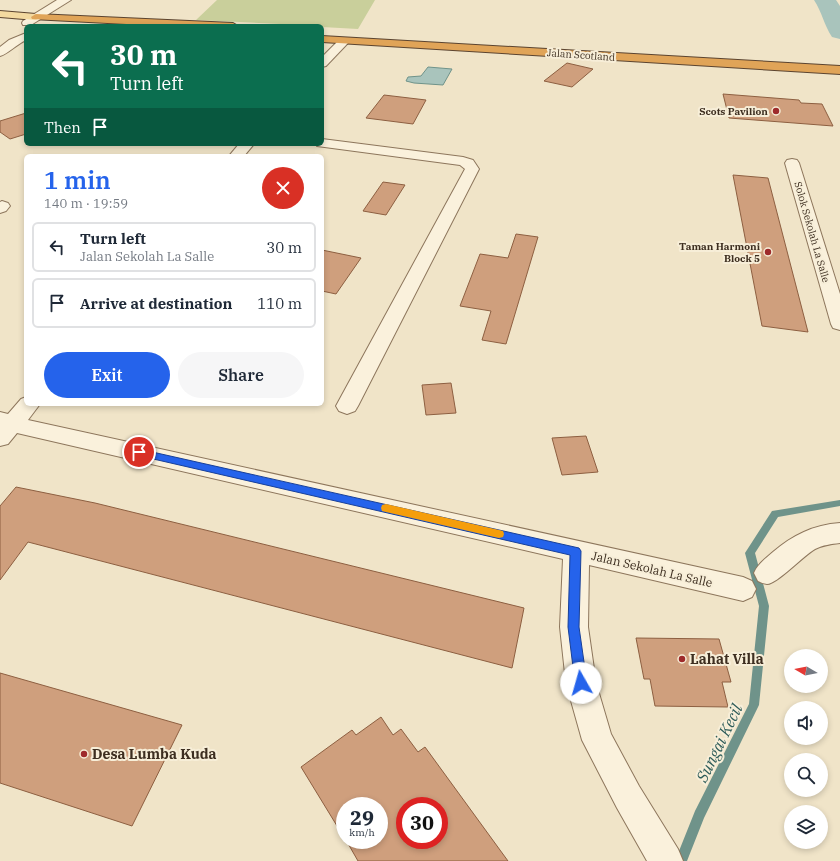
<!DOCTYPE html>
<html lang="en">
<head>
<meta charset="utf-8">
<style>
  body { margin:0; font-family:"IBM Plex Serif",serif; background:#f6f6f7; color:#1f2937; height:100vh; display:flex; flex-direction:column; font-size:15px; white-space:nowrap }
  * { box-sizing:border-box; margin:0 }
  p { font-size:13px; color:#747a83 }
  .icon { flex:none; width:22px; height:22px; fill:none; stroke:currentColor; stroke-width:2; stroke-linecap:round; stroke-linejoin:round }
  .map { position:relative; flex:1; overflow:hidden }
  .side { position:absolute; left:24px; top:154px; width:300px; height:252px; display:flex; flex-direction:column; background:#fff; border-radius:6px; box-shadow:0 2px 6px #0003 }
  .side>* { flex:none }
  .banner { position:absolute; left:24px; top:24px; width:300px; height:122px; border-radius:6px; box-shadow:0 2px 6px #0003; background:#0b6e4f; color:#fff; overflow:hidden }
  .needle { width:26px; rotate:280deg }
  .fabs { position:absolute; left:784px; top:649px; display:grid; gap:8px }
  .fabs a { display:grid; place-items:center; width:44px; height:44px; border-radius:50%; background:#fff; box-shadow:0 2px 6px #0003; font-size:20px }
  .speed { position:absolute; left:336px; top:797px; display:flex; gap:8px; font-size:20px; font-weight:700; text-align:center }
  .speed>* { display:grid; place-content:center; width:52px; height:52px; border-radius:50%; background:#fff; box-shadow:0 2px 6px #0003; line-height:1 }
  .speed small { font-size:10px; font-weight:400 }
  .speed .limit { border:6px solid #d22; background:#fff; color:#111 }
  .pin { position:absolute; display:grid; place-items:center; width:34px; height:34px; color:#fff; margin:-17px; border:2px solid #fff; border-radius:50%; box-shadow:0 1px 4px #0007 }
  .me { position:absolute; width:44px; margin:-22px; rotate:353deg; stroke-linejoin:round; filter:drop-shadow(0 0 3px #0008) }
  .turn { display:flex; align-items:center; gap:14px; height:84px; padding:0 20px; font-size:18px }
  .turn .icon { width:52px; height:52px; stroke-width:2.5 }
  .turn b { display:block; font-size:28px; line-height:34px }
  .then { display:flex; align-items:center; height:38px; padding:0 20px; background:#0003; gap:8px; font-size:15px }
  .round { display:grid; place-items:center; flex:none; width:42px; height:42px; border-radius:21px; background:#f6f6f7 }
  .headline { display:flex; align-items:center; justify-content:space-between; height:68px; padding:0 20px }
  h1 { font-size:24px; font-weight:600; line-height:30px; color:#2563eb }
  .primary-button { display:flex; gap:8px; margin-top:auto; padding:8px 20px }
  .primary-button a { flex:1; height:46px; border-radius:24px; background:#2563eb; color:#fff; font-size:16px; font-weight:600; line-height:46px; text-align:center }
  .primary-button a+a { background:#f6f6f7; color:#1f2937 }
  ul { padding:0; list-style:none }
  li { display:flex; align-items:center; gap:12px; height:50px; margin:0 8px 6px; padding:0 12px; border:2px solid #e0e1e3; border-radius:6px }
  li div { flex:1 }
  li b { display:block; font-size:15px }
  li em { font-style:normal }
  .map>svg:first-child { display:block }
  .green { fill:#c9cf9b }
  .water { fill:#a9c4bc; stroke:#6f938a }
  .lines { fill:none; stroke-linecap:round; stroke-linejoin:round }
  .stream { fill:#6f938a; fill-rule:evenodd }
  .river { fill:#a9c4bc; fill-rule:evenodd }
  .building { fill:#cf9f7d; stroke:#8d5f41; fill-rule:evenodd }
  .minor-casing { stroke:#8d765c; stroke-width:2 }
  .major-casing { stroke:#5b4430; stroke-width:2 }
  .highway-casing { stroke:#5b4430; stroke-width:2 }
  .minor { fill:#faf1dc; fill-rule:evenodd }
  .major { fill:#f3d9a0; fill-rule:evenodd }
  .highway { fill:#e0a458; fill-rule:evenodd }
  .route { fill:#2563eb; stroke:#184099 }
  .slow { fill:#f59e0b }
  .poi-dot { fill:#9e2a2b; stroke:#f7eed8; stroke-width:1.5 }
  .labels { text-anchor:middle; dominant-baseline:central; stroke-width:4; stroke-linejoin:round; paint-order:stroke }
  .far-street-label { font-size:10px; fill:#3d2e20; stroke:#f7eed8 }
  .far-poi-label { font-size:10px; font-weight:bold; fill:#3d2e20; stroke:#f7eed8; text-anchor:end }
  .street-label { font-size:12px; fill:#3d2e20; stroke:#f7eed8 }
  .near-poi-label { font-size:14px; font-weight:bold; fill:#3d2e20; stroke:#f7eed8; text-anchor:start }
  .near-water-label { font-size:16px; font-style:italic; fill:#2f5d5a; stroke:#f7eed8 }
</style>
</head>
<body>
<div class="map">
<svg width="840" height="861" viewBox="0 0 840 861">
  <rect width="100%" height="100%" fill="#f0e4c8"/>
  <path class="green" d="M217 0H375L358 29 322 27V26L196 20Z"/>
  <path class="water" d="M428 67 452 69 443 85 414 83 406 81 408 77 421 76Z"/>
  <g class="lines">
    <path class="stream" d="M840 500V506L778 517 755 553 769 606 759 705 704 818 687 861H675L695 811 749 704 759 606 745 553 772 511Z"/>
    <path class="river" d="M814 0H836L840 6V39L832 37C824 25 822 12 814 0Z"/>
  </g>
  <g class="building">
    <path d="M567 63 593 69 572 87 544 81Z"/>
    <path d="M723 94 799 100 801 103 822 104 833 126 729 118Z"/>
    <path d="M384 95 426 100 413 124 366 118Z"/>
    <path d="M26 113V134L10 139 0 132V121Z"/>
    <path d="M733 175 768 178 808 332 762 326Z"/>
    <path d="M383 182 405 185 386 215 363 211Z"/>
    <path d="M516 234 538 237 506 344 482 340 491 311 460 306 480 254 508 258Z"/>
    <path d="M322 250 361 258 336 294 322 291Z"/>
    <path d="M451 383 456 413 426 415 422 385Z"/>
    <path d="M586 436 598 472 562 475 552 438Z"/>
    <path d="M16 487 95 503 524 608 512 668 28 542 0 580V506Z"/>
    <path d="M636 638 719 639 731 682H722L728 707 655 706 650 679H644Z"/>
    <path d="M0 673 182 725 132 826 0 783Z"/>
    <path d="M381 717 393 735 401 729 418 752 425 747 508 861H358L346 840H379V806H345V839L301 767 352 730 356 735ZM405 806H439V840H405Z"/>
  </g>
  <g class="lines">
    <g class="minor-casing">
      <g id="minor">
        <path d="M57 0H71L31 25H23L22 23 23 21Z"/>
        <path d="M26 33V40C17 44 8 54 0 56V47L9 40Z"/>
        <path d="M344 38 349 41 348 43 326 66 322 67V57L340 39Z"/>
        <path d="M322 139 463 157 473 160 479 169 358 406 355 411 347 414 339 411 336 406 465 169 460 165 317 146 316 144H322Z"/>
        <path d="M239 144H254L244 156H229Z"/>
        <path d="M792 159 797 160 799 163 840 294V330L833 328 831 324 785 163 787 160Z"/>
        <path d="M2 201 8 203 10 206 6 211 0 213V202Z"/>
        <path d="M26 397V404H40L28 420 743 577 752 581 756 589 752 597 743 601 589 565 588 627 596 683 611 734 639 786 678 849 683 861H647L617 808 582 740 566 683 560 627 563 559 17 433 8 444 0 446V412L8 414 21 399Z"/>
        <path d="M840 523V543C831 544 823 545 815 549 804 555 777 584 767 584 764 584 760 582 758 581L754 573C758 564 765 559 773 552 793 535 813 525 840 523Z"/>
      </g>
    </g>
    <g class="major-casing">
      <path id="major" d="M0 11 36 14 41 17 36 20 0 17Z"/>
    </g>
    <g class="highway-casing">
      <g id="highway">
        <path d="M36 14 233 23 238 26H164L32 19 31 17Z"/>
        <path d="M322 36 840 66V74L322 42Z"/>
      </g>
    </g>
    <use href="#minor" class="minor"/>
    <use href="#major" class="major"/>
    <use href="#highway" class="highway"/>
  </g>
  <path class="route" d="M139 449 579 548 581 551 579 627 587 683 585 687 581 689 576 687 575 683 568 627 570 555 136 455 134 452Z"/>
  <path class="slow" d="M386 504 499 530 503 531 504 534 503 537 499 538 386 512 382 511 381 508 382 505Z"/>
  <g class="poi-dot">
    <circle cx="776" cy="111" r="4"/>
    <circle cx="768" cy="252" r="4"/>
    <circle cx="682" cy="659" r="4"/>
    <circle cx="84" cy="754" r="4"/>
  </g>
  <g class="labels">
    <g class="far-street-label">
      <text transform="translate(581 55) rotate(4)">Jalan Scotland</text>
      <text transform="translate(812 232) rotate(74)">Solok Sekolah La Salle</text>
    </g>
    <g class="far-poi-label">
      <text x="768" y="111">Scots Pavilion</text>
      <text x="760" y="246">Taman Harmoni<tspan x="760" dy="12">Block 5</tspan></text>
    </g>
    <g class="street-label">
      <text transform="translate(652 569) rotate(13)">Jalan Sekolah La Salle</text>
    </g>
    <g class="near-poi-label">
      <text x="690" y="659">Lahat Villa</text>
      <text x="92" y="754">Desa Lumba Kuda</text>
    </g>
    <g class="near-water-label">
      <text transform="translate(719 743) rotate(-64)">Sungai Kecil</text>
    </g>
  </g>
</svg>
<div class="fabs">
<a><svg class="needle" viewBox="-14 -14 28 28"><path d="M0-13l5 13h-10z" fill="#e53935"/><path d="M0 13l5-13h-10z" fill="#747a83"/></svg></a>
<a><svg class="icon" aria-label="sound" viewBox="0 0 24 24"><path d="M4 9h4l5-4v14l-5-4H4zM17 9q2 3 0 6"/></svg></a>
<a><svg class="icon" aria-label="search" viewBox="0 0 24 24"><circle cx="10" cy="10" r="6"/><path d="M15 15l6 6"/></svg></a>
<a><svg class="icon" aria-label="layers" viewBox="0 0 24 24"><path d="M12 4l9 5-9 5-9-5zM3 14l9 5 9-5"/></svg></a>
</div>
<div class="speed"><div>29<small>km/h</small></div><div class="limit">30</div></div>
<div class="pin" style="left:139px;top:452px;background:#d93025"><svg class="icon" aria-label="arrive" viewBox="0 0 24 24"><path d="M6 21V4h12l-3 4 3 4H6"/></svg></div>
<svg class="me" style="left:581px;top:683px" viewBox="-20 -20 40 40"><circle r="19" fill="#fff"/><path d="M0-13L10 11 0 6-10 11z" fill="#2563eb"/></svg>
<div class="banner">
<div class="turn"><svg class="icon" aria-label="left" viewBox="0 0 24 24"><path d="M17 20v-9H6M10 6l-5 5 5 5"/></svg><div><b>30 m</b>Turn left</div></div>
<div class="then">Then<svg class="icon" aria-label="arrive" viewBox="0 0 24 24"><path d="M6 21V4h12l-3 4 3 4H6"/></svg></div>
</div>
<section class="side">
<div class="headline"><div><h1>1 min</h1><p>140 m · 19:59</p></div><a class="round" style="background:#d93025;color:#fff"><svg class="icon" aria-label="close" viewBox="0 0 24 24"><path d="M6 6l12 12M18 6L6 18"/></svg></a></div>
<ul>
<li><svg class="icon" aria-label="left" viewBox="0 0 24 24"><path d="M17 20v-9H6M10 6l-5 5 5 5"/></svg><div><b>Turn left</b><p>Jalan Sekolah La Salle</p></div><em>30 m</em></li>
<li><svg class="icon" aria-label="arrive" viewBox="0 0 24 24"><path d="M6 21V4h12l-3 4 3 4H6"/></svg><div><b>Arrive at destination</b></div><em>110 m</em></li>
</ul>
<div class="primary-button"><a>Exit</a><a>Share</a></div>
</section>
</div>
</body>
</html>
